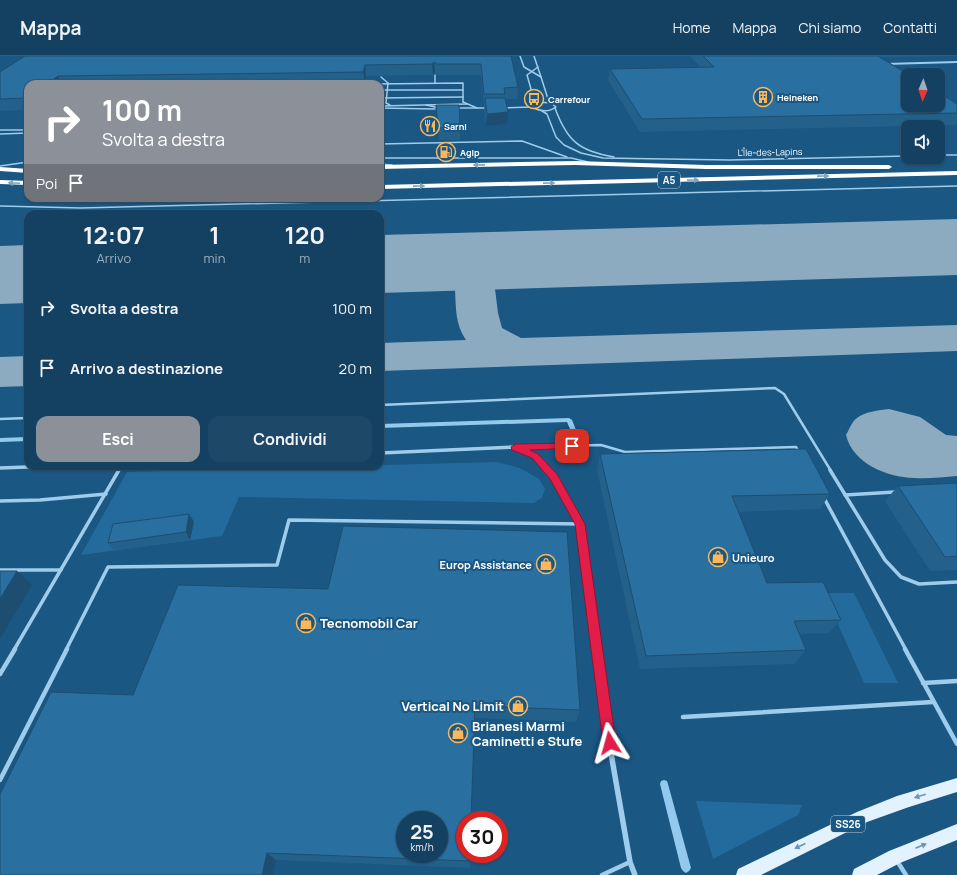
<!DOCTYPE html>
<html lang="it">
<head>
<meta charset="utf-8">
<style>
  body { margin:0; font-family:Manrope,sans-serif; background:#1d4868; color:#f1f3f6; height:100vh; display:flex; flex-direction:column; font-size:15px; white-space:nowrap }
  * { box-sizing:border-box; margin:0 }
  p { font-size:13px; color:#9dafbe }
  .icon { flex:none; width:22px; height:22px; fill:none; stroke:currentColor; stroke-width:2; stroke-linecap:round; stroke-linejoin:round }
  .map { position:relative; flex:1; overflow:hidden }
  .panel { position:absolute; left:24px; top:154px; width:360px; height:260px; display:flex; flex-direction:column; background:#144162; border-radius:12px; box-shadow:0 1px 3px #0004,0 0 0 1px #335a77 }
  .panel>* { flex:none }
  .hud { position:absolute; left:24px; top:24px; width:360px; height:122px; border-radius:12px; box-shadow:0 1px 3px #0004,0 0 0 1px #335a77; background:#8c9099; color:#fff; overflow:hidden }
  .needle { width:26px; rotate:182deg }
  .buttons { position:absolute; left:901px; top:12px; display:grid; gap:8px }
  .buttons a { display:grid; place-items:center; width:44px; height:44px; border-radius:8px; background:#144162; box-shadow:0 1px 3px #0004,0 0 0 1px #335a77; font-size:20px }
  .speed { position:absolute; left:396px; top:755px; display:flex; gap:8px; font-size:20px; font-weight:700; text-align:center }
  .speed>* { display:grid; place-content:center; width:52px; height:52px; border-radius:50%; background:#144162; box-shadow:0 1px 3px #0004,0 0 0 1px #335a77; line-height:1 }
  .speed small { font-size:10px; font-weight:400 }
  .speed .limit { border:6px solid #d22; background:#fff; color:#111 }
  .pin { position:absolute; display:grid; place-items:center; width:34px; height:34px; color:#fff; margin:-17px; border-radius:8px; box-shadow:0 2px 6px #0006 }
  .me { position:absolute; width:44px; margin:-22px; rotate:352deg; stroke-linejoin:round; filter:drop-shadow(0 0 3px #0008) }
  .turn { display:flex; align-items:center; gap:14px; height:84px; padding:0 12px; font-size:18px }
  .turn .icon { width:52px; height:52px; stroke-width:2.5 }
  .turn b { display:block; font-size:28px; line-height:34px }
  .then { display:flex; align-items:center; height:38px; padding:0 12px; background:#0003; gap:8px; font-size:15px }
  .eta { display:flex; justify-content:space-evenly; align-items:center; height:68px; text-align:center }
  .eta b { font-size:24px; font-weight:700; line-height:28px }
  .primary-button { display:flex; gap:8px; margin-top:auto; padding:8px 12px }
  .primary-button a { flex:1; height:46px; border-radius:12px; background:#8c9099; color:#fff; font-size:16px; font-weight:700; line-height:46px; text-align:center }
  .primary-button a+a { background:#1d4868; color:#f1f3f6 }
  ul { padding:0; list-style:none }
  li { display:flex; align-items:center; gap:12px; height:60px; padding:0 12px }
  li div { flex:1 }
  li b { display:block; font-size:15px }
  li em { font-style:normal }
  header { display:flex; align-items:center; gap:24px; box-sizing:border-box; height:56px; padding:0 20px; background:#144162; border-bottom:1px solid #335a77 }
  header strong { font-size:19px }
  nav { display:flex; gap:22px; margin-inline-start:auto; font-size:14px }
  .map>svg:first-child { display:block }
  .green { fill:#236b9c }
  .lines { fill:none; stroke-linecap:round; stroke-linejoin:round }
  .stream { fill:#92c9ed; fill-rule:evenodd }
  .taxiway { fill:#8cabc1; fill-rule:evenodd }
  .runway { fill:#8cabc1; fill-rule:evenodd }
  .lane-far3 { stroke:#9fcceb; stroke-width:1.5 }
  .lane-far2 { stroke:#9fcceb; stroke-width:2.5 }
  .lane-far1 { stroke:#9fcceb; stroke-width:3.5 }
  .lane { stroke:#9fcceb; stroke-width:4.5 }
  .street-far3 { stroke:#9fcceb; stroke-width:2 }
  .street-far2 { stroke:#9fcceb; stroke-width:3.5 }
  .street-far1 { stroke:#9fcceb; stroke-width:4.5 }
  .street { stroke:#9fcceb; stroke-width:5.5 }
  .primary { fill:#e3f2ff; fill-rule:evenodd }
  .highway { fill:#fff; fill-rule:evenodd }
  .wall { fill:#23608a }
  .shaded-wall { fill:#1d4e71 }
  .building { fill:#2970a1; stroke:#1d4e71; fill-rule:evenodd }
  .oneway { fill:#81a3bb }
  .oneway2 { fill:#6a95b5 }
  .route { fill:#e11d48; stroke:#92132f }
  .labels { text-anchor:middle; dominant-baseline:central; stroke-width:4; stroke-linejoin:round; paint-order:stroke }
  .far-poi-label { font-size:9px; font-weight:bold; fill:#fff; stroke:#1a5783; text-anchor:start }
  .far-street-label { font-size:9px; fill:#fff; stroke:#1a5783 }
  .shield { fill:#1a5783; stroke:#bacdda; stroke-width:1 }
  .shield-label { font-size:10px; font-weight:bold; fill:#fff }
  .poi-label { font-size:11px; font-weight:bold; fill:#fff; stroke:#1a5783; text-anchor:start }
  .near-poi-label { font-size:13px; font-weight:bold; fill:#fff; stroke:#1a5783; text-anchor:start }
</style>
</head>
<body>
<header>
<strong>Mappa</strong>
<nav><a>Home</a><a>Mappa</a><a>Chi siamo</a><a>Contatti</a></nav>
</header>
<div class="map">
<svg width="957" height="819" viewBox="0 0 957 819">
  <rect width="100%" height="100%" fill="#1a5783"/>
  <g class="green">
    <path d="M497 406 520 412 539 423 545 433 542 442 534 447 239 441 222 480 81 499 127 416Z"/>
    <path d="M824 537H854L898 627H864Z"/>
    <path d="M696 745 802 749 798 759 713 803Z"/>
  </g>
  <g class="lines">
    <g class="stream">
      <path d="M569 362 572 364 578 379 577 380H573L567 366 380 372V368Z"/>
      <path d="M28 381V385L0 386V382Z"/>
      <path d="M664 724 667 725 668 728 691 812 689 815 686 817 683 815 681 812 660 728 661 725Z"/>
    </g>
    <g class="taxiway">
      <path d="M534 192 547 195 553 203 547 211C531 215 504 216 495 233L498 257 502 272 521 282 957 269V295L380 315V287L466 284C455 268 456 252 455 233 439 219 415 220 396 215L390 207 396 199C400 198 404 196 408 196 422 194 460 204 473 210L487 203Z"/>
      <path d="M28 300V330L0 331V301Z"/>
      <path d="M889 353 920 361 946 379 957 380V420C943 421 928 423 914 422 887 421 853 408 846 379 849 374 852 365 857 362 864 356 879 354 889 353Z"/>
    </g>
    <g class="runway">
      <path d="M957 163V219L380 237V179Z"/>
      <path d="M28 189V247L0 248V190Z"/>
    </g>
    <g class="lane-far3">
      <path d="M520 0 524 11 541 21 548 43 551 47"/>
      <path d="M534 0 541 21"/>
      <path d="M435 19V27"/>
      <path d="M381 21 388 27"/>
      <path d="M388 27 386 47 390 49"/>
      <path d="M376 28 463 27V46L477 52"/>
      <path d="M380 34H463"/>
      <path d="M380 42 463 41"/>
      <path d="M538 46 551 47 556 51C548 57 540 55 531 51L533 48Z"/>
      <path d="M535 47 527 19 538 11"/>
      <path d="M426 49 440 52"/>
      <path d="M380 50 467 48"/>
      <path d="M380 52 435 53"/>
      <path d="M455 52H488"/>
      <path d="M503 52 531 51"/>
      <path d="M555 52C567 85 579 95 614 101"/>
      <path d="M542 55 547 58 556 81 564 89 581 97 603 102 729 104 908 100"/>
      <path d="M0 74H28"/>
      <path d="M0 78 28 77"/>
      <path d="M380 88 522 85 567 101"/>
      <path d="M938 99H957"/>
      <path d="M380 102H571L588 106"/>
      <path d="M380 108 392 109"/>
      <path d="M0 110 28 106"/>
      <path d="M0 150 81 152 957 130"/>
    </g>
    <g class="lane-far2">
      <path d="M380 349 775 332 784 338 831 415"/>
      <path d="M0 363 28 362"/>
      <path d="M517 391 601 389 625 396 796 391 799 396"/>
      <path d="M118 415 121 410"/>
    </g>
    <g class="lane-far1">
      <path d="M830 414 885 504 901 521 919 528 957 526"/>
      <path d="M845 439 895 436"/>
      <path d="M824 442 906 594"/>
      <path d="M0 445 40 444 106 438"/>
      <path d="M0 514H61"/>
      <path d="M14 594 119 414"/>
      <path d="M66 594 108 511 277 509 289 464 580 468"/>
    </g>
    <g class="lane">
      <path d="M905 593 957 688"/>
      <path d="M0 618 15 593"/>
      <path d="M923 627 957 625"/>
      <path d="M683 661 933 646"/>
      <path d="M0 724 67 593"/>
      <path d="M897 805 906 819"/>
      <path d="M602 819 630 806"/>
    </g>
    <path class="street-far3" d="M885 8 957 6"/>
    <g class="street-far2">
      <path d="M380 397 516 391 535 400 548 415"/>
      <path d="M0 412 54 410"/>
    </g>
    <path class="street-far1" d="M547 414 553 421 580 468 597 594"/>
    <path class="street" d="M597 593 612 703 630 806 635 819"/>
    <g class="primary">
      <path d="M957 722V736L909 751 867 766 761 819H736L738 813 857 756 897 740Z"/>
      <path d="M957 768V784L900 807 877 819H852L854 813 889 795Z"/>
    </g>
    <g class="highway">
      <path d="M575 105 706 109H889L892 111 889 113H706L575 109 380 113V109Z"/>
      <path d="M0 111 28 113V117L0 115Z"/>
      <path d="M957 115V119L380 133V129Z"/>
      <path d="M0 124 28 125V129L0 128Z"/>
    </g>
  </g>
  <g class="wall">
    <path d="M511 0 518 31 517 43H506L507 68 486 70 481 19H437L435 17 433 19 366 20 365 27 305 28H28V54L0 55V16Z"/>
    <path d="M690 0H878L957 48V69L640 76 608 24 610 13 700 11Z"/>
    <path d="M880 0H957L881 1Z"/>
    <path d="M436 49H459L460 84H439Z"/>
    <path d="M600 398 830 438 820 453 738 456 767 527 841 564 829 577 799 578 806 594 794 608 640 613 597 414Z"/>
    <path d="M957 427V514L930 515 885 445 898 430Z"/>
    <path d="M189 458 194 466 190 484 114 495 108 487Z"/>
    <path d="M51 636 580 654 576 666 475 662 471 764H465L470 798V812L276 804 273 819H0Z"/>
  </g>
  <g class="shaded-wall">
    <path d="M434 6 435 17 433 19 432 8Z"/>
    <path d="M365 9 366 20 365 27 363 16Z"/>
    <path d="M58 20 62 28H47Z"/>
    <path d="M508 56 507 68 486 70 487 58Z"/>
    <path d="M189 458 194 466 190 484 186 476Z"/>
    <path d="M17 515 32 529 0 583V543Z"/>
    <path d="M267 797 276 804 273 819H262Z"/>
  </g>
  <g class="building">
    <path d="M25 0H511L518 31 504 32 505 38H484L481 8H437L434 6 432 8 365 9 363 16 58 20 47 28H28V42L0 43V16Z"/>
    <path d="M703 0H878L909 19H908V49H938V36L957 48V57L642 63 610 13 714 11Z"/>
    <path d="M485 42H505L508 56 487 58Z"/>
    <path d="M436 49H459L460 71 438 72Z"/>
    <path d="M806 393 830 438 732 440 767 527 823 526 841 564 794 565 806 594 646 600 600 398Z"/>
    <path d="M957 427V500L945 501 898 430Z"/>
    <path d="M189 458 186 476 108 487 113 468Z"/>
    <path d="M343 470 567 476 580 654 475 650 471 764H465V798H470L469 805 267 797 262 819H0V738L51 636 133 639 178 529 328 533ZM405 764H439V798H405Z"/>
    <path d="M0 515H17L0 543Z"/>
  </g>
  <defs><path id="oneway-solid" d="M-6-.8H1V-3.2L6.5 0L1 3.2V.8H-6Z"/></defs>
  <g class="oneway">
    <use href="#oneway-solid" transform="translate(479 109) rotate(179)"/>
    <use href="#oneway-solid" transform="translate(823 120) rotate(-1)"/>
    <use href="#oneway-solid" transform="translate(693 124) rotate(-1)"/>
    <use href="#oneway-solid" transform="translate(14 127) rotate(-178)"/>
    <use href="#oneway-solid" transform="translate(549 127) rotate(-1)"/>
    <use href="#oneway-solid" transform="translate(419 130) rotate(-1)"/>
  </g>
  <g class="oneway2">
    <use href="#oneway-solid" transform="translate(920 740) rotate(163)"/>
    <use href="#oneway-solid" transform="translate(800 790) rotate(155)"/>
    <use href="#oneway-solid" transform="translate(921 790) rotate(-23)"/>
  </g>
  <path class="route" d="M572 387H575L577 390 575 392 530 394 538 398 557 418 585 468 616 687 614 691 610 693 605 691 603 687 575 468 550 423 532 402 512 394 511 391 516 388Z"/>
  <defs>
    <g id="building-ring" transform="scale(1)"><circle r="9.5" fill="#1a5783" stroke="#fdb75b" stroke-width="1.5"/><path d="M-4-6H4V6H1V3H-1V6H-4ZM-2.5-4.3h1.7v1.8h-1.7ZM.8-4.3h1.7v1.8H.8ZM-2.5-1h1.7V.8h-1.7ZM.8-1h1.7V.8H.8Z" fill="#fdb75b"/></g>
    <g id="bus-ring" transform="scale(1)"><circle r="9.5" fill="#1a5783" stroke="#fdb75b" stroke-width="1.5"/><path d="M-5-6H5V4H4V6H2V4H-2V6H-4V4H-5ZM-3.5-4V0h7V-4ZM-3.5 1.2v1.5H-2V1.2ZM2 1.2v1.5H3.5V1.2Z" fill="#fdb75b"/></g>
    <g id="restaurant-ring" transform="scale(1)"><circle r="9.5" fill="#1a5783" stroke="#fdb75b" stroke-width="1.5"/><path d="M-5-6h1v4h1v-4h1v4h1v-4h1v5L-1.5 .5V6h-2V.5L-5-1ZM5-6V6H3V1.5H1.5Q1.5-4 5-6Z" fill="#fdb75b"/></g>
    <g id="fuel-ring" transform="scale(1)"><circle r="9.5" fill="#1a5783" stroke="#fdb75b" stroke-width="1.5"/><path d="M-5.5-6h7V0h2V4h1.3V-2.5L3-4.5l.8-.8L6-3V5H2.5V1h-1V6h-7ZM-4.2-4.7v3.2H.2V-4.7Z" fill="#fdb75b"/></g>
    <g id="shop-ring" transform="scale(1)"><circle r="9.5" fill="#1a5783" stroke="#fdb75b" stroke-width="1.5"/><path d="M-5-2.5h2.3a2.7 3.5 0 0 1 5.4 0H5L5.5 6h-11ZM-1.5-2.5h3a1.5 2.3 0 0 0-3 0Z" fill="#fdb75b"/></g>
  </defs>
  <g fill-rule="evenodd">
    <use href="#building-ring" x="763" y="41"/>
    <use href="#bus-ring" x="534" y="43"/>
    <use href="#restaurant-ring" x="430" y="70"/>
    <use href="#fuel-ring" x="446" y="96"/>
    <use href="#shop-ring" x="718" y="501"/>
    <use href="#shop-ring" x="546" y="508"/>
    <use href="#shop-ring" x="306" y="567"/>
    <use href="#shop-ring" x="518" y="650"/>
    <use href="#shop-ring" x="458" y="677"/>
  </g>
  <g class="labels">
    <g class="far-poi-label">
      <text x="777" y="41">Heineken</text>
      <text x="548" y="43">Carrefour</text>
      <text x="444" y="70">Sarni</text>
      <text x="460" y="96">Agip</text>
    </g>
    <g class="far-street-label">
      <text transform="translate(770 96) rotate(-1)">L'Île-des-Lapins</text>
    </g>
    <g class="shield">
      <rect x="658" y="116" width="22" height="16" rx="3"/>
      <rect x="831" y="760" width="34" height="16" rx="3"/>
    </g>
    <g class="shield-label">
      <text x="669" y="124">A5</text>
      <text x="848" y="768">SS26</text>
    </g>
    <g class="poi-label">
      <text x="732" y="501">Unieuro</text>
      <text x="532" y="508" text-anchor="end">Europ Assistance</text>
    </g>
    <g class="near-poi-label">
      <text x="320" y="567">Tecnomobil Car</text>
      <text x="504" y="650" text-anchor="end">Vertical No Limit</text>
      <text x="472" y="670">Brianesi Marmi<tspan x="472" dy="15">Caminetti e Stufe</tspan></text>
    </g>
  </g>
</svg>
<div class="buttons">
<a><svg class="needle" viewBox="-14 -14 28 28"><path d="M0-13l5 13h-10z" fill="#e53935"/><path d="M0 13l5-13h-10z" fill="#9dafbe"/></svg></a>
<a><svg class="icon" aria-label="sound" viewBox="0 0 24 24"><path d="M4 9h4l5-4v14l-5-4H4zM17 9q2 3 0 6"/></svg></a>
</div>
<div class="speed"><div>25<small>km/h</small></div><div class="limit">30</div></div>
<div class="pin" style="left:572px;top:390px;background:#d93025"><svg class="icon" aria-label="arrive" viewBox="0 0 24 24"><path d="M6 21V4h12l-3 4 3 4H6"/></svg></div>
<svg class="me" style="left:610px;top:687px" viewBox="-20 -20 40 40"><path d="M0-17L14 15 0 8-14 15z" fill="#e11d48" stroke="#fff" stroke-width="4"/></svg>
<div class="hud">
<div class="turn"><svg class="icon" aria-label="right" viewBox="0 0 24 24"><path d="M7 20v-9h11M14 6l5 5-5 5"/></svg><div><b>100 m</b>Svolta a destra</div></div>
<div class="then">Poi<svg class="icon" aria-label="arrive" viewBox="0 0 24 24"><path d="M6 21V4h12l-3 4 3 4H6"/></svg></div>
</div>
<section class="panel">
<div class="eta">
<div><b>12:07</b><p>Arrivo</p></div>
<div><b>1</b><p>min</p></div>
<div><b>120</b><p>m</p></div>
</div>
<ul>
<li><svg class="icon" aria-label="right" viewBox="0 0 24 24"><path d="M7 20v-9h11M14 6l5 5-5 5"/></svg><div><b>Svolta a destra</b></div><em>100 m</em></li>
<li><svg class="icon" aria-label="arrive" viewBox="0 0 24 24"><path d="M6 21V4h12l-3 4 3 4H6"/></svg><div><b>Arrivo a destinazione</b></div><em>20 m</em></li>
</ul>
<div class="primary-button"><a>Esci</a><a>Condividi</a></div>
</section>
</div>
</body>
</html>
